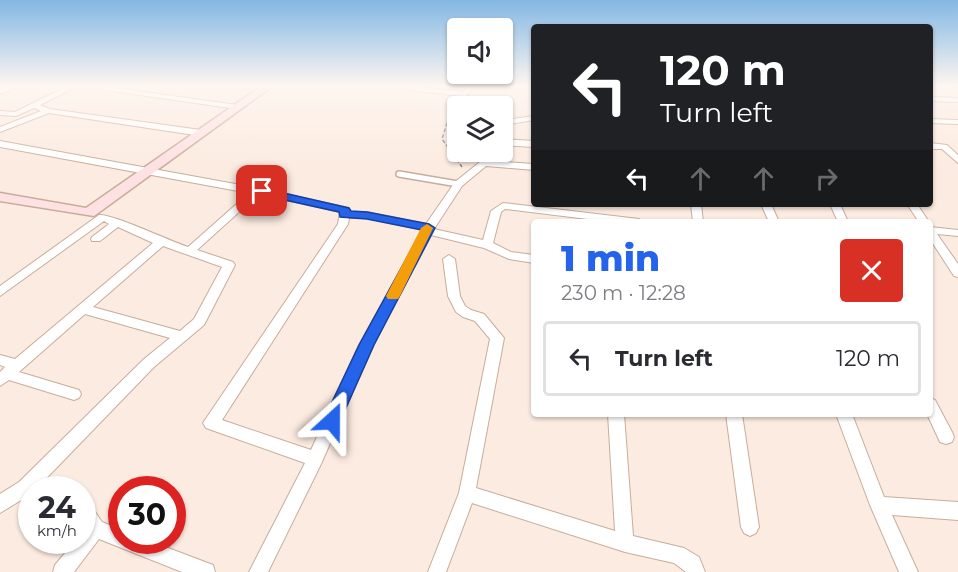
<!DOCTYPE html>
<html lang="en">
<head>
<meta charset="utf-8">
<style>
  body { margin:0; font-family:Montserrat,sans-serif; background:#f2f2f3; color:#2b2b33; height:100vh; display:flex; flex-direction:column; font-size:22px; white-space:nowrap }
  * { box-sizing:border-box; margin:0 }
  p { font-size:20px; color:#7c7c81 }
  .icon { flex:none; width:33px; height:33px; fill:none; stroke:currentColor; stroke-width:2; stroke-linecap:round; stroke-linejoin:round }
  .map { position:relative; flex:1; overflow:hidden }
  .details { position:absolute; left:531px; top:219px; width:402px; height:198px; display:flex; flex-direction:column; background:#fff; border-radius:6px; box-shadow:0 2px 4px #0004 }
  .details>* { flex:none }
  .guide { position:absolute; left:531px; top:24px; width:402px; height:183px; border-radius:6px; box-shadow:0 2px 4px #0004; background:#202124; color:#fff; overflow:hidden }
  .controls { position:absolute; left:447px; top:18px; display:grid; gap:12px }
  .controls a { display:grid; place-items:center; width:66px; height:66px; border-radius:6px; background:#fff; box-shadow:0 2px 4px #0004; font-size:30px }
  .speed { position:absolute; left:18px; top:476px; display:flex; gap:12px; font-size:30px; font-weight:700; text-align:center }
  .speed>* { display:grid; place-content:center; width:78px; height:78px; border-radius:50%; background:#fff; box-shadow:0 2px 4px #0004; line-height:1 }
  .speed small { font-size:15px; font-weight:400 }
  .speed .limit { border:9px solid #d22; background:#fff; color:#111 }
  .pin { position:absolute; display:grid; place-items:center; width:51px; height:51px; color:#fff; margin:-26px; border-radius:12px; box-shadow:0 3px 9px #0006 }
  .me { position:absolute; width:66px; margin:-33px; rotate:24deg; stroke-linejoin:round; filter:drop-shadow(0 0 4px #0008) }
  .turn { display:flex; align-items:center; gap:21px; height:126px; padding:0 30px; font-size:27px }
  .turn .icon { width:78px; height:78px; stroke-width:2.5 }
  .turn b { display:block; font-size:42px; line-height:51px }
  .lanes { display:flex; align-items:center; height:57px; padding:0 30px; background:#0003; justify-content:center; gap:30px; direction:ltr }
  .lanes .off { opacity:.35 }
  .round { display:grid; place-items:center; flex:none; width:63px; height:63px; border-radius:6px; background:#f2f2f3 }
  .summary { display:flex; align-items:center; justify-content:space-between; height:102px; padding:0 30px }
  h1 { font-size:36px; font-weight:800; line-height:45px; color:#2563eb }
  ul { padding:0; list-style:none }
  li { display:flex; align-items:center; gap:18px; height:75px; margin:0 12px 9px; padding:0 18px; border:3px solid #e1e1e2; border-radius:6px }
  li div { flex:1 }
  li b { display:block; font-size:22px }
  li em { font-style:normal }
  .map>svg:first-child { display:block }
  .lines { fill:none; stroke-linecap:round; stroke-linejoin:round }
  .lane-casing { stroke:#c8ad9c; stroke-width:8 }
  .street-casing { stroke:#c8ad9c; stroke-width:2 }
  .secondary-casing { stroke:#c8ad9c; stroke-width:3 }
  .path { stroke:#94867d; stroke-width:1.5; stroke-dasharray:4 2; stroke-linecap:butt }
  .lane { stroke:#fff; stroke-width:5 }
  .street { fill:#fff; fill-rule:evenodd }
  .secondary { fill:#fee1e3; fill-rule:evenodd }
  .route { fill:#2563eb; stroke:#184099; stroke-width:1.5 }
  .slow { fill:#f59e0b }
</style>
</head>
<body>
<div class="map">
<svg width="958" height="572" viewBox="0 0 958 572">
  <rect width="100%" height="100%" fill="#fcebe0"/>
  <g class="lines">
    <g class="lane-casing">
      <path id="lane" d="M399 174 458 184"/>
    </g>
    <g class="street-casing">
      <g id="street">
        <path d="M12 85H21L0 94V89Z"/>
        <path d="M70 85H79L40 105 50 109 201 130 205 133 201 136 49 113 0 132V127L41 111 34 108 16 116 0 115V111L15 112Z"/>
        <path d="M384 85H403L463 92 468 85H475L458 106V116L449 110 460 96 388 87Z"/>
        <path d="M953 85H958V87H954Z"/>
        <path d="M102 86 237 105 241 107 237 109 105 90H102Z"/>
        <path d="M930 97 958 98V102L930 101Z"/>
        <path d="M534 116V120L510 124 506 136 502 138 504 120Z"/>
        <path d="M930 119 958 120V124L930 123Z"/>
        <path d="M502 139 534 141V147L502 145Z"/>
        <path d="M0 141 257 188 349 208 350 212H367L426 224 455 182 481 161 488 152H496L490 161 534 164V170L486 166 462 186 434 229 483 240 491 211 503 203 639 219 644 222H612L505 209 501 212 493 243 511 252 534 255V263L509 259 484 248 431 235 373 345 321 464 268 572H249L305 463 206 428 203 423 338 224 340 212 259 194 197 250 233 262 235 265 204 325 154 367 36 489H32L31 494 0 513V494L19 482 144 359 170 338 85 314 19 372 79 390 81 394 79 398 74 400 9 380 0 386V372L5 367 0 365V355L15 359 153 243 118 227 100 241H92L91 239 92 237 109 224 104 221 0 296V286L99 215C111 213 170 241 188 247L249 193 0 147ZM349 218H367L423 230 359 345 311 450 222 420 348 224ZM163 246 222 267 194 319 180 331 93 307Z"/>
        <path d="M930 143 947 145 958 155V163L942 149H930Z"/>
        <path d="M691 204H701L703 222H693Z"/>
        <path d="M761 204H771L779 222H769Z"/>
        <path d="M830 204H840L848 222H838Z"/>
        <path d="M907 204H917L929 222H919Z"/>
        <path d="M930 227 958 230V236L937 234 958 264V277L954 276 930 239Z"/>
        <path d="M449 255 455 259 460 296 465 306 471 310 484 314 504 338 476 488 615 531 608 414H624L633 536 684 548 699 557 705 572H686L674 563 625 552 472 503 446 572H428L459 493 490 339 475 321 463 317 456 312 448 296 443 259Z"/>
        <path d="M930 398 935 400 952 432 954 437 952 442 946 444 940 442 927 414H930Z"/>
        <path d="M726 414H742L759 527 756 533 750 536 744 533 741 527Z"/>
        <path d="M836 414H852L884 497 958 502V520L892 515 918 572H899L870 505Z"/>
        <path d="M82 500 88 502 102 522 122 530V540H147L213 565 215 572H182L99 539 74 572H53L55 565 76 540H82V532L85 528 82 524Z"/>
      </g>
    </g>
    <g class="secondary-casing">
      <path id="secondary" d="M263 85H274L94 216 0 201V193L86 208Z"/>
    </g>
    <path class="path" d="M449 117 442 139 462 167"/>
    <use href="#lane" class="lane"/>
    <use href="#street" class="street"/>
    <use href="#secondary" class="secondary"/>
  </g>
  <linearGradient id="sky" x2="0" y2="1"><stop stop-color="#83b7e4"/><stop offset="0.52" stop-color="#fef6f1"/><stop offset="1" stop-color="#fef6f1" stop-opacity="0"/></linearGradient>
  <rect width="958" height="165" fill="url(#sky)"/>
  <path class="route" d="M262 188 349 208 351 211 367 212 429 224 435 228 374 345 338 426 332 428 326 426 323 421 359 345 422 230 367 219 340 217 339 212 258 194 256 191Z"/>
  <path class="slow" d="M427 224 433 228 400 296 398 299H388L386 296 421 228Z"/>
</svg>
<div class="controls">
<a><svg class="icon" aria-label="sound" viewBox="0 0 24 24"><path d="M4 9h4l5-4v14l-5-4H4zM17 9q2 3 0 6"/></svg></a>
<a><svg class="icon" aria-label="layers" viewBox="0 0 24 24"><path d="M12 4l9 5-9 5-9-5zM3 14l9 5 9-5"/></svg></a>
</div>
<div class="speed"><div>24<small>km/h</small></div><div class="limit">30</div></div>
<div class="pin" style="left:262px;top:191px;background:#d93025"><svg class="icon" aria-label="arrive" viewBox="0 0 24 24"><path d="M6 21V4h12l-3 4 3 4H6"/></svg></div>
<svg class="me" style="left:332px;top:421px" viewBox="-20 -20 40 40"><path d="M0-17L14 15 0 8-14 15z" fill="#2563eb" stroke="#fff" stroke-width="4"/></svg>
<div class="guide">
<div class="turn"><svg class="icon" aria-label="left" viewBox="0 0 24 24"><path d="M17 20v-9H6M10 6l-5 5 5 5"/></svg><div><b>120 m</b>Turn left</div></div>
<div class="lanes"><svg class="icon" aria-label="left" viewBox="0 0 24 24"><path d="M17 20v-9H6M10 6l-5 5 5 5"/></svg><svg class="icon off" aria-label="ahead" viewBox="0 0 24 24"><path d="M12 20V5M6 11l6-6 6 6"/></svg><svg class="icon off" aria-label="ahead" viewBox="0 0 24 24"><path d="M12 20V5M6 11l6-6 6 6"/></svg><svg class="icon off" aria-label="right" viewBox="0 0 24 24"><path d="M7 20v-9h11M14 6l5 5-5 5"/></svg></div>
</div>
<section class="details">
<div class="summary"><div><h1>1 min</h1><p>230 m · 12:28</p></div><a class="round" style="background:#d93025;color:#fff"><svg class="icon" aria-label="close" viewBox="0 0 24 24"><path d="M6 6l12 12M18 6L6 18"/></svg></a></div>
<ul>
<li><svg class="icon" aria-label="left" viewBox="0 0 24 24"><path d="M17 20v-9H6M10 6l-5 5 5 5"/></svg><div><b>Turn left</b></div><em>120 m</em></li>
</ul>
</section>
</div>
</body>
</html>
